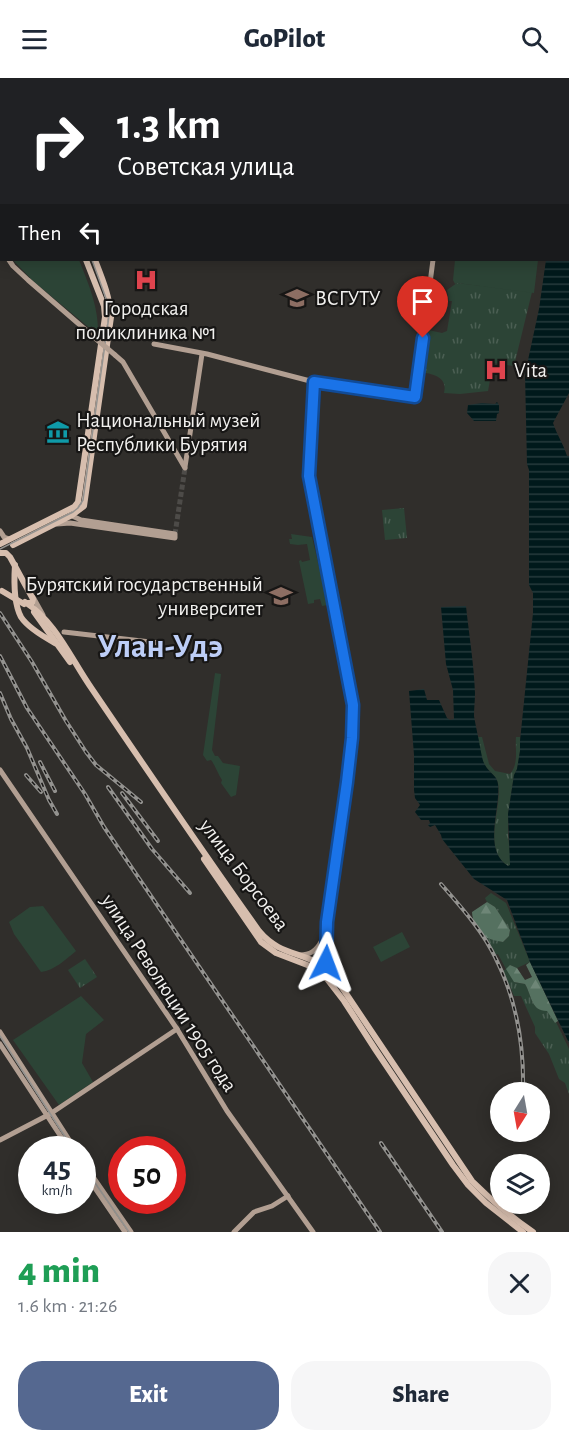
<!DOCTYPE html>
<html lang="en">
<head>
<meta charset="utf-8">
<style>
  body { margin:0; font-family:"Alegreya Sans",sans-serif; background:#f6f6f7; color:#1f2937; height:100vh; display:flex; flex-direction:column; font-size:22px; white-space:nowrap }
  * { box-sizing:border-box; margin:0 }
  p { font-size:20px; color:#747a83 }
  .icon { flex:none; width:33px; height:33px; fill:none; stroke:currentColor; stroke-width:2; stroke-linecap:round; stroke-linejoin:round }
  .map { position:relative; height:1154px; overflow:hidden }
  .drawer { display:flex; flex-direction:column; background:#fff; flex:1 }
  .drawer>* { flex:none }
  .hud { position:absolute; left:0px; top:0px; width:570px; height:183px; box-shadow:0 3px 15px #0003; background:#202124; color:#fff; overflow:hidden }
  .needle { width:39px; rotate:191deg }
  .controls { position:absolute; left:490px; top:1004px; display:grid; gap:12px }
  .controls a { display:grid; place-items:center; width:60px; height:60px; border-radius:50%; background:#fff; box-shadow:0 3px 15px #0003; font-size:30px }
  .speed { position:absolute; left:18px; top:1058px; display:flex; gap:12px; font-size:30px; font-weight:700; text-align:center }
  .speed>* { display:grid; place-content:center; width:78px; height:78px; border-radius:50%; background:#fff; box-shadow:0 3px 15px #0003; line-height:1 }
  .speed small { font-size:15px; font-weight:400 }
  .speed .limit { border:9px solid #d22; background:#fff; color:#111 }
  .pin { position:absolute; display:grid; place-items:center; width:51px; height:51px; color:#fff; margin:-62px -26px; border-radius:50% 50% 50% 0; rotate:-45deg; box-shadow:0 0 6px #0007 }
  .pin .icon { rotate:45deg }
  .me { position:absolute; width:66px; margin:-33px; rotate:3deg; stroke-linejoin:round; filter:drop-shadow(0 0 4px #0008) }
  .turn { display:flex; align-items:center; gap:21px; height:126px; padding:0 18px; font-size:27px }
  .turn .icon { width:78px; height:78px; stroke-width:2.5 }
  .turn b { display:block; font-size:42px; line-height:51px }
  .then { display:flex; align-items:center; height:57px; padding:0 18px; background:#0003; gap:12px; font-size:22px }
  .round { display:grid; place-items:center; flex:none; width:63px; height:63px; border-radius:24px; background:#f6f6f7 }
  .head { display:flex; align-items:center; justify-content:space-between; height:102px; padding:0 18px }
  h1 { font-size:36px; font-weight:800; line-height:45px; color:#1e9e55 }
  .action { display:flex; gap:12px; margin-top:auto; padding:12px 18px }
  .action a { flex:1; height:69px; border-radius:24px; background:#556890; color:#fff; font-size:24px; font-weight:800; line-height:69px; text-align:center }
  .action a+a { background:#f6f6f7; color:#1f2937 }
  header { display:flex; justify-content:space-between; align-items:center; height:78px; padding:0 18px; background:#fff; font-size:27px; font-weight:800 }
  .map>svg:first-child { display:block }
  .grass { fill:url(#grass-tufts) }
  .forest { fill:url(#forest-firs) }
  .park { fill:#2c4436 }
  .water { fill:url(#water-rules) }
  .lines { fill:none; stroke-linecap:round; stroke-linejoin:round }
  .secondary-tunnel { stroke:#4d4b48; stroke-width:5; stroke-dasharray:5 2.5; stroke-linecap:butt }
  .secondary { stroke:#b29f92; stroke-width:5 }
  .primary { stroke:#d7beae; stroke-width:6 }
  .tram { stroke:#93928f; stroke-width:1.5 }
  .rail-casing { stroke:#93928f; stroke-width:4 }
  .rail { stroke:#171615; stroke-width:1.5; stroke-dasharray:4.5; stroke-linecap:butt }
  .secondary-bridge { stroke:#b29f92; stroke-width:5 }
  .primary-bridge { stroke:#d7beae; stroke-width:6 }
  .route-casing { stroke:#114b97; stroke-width:15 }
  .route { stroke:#1a73e8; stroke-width:10 }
  .labels { text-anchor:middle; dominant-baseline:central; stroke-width:4.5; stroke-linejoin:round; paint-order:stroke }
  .poi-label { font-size:21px; fill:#f2f1ef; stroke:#171615; text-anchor:start }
  .street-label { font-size:21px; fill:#f2f1ef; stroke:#171615 }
  .town-label { font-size:33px; font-weight:bold; fill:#bdcef7; stroke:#171615 }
</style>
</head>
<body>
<header><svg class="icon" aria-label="menu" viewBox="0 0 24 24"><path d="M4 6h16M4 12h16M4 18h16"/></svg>GoPilot<svg class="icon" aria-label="search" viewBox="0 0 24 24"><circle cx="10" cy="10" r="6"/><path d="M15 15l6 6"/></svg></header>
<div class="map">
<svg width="569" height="1154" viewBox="0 0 569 1154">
  <defs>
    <pattern id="grass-tufts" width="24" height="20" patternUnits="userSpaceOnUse" patternTransform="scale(1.5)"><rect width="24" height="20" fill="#2c4436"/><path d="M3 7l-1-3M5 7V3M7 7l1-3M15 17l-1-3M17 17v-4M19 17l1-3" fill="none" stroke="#4b5f53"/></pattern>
    <pattern id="forest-firs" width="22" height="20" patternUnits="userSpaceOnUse" patternTransform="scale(1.5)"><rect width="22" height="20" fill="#557160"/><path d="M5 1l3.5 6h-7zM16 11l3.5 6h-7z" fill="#6e8677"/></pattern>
    <pattern id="water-rules" width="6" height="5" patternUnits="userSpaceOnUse" patternTransform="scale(1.5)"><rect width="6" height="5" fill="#00191b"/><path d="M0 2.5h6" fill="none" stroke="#263b3c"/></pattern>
  </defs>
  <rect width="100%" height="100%" fill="#302e2b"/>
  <g class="grass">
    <path d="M457 205 532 214 514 288 493 285 488 313 460 316 444 315C448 299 433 296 421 294L428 252 442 255 447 253 452 223H449L447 212Z"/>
    <path d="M404 430 407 460 385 462 382 432Z"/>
    <path d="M478 659H482L489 686 495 693 510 696C519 686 515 671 516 659H520V673L517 691 514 697 508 736V757L511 785 510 787 508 788C481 771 503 730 498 705 496 697 488 693 484 686 480 678 480 668 478 659Z"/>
    <path d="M491 815 506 825 530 884 517 890 510 887 514 904 525 906C532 918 531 933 547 932L555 945 556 944 569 971V1016L565 1005 559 1001 549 976 535 955V949L521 918H514L503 893 506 891 498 876 495 877 483 857 487 860 503 864 509 858 510 852 495 829 487 824 485 820Z"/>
    <path d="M85 881 97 899 80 910 68 892Z"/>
  </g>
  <g class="forest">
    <path d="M487 824 495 829 510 852 509 858 503 864C498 863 492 862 487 860 479 856 472 843 472 834Z"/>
    <path d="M530 884 558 943 555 945 547 933C531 933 532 918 525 906L514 904 506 891 510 887 517 890 525 902 532 899 526 887Z"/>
  </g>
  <g class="park">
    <path d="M13 182H79C89 207 99 230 98 257L33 203Z"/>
    <path d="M455 182H538L534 215 457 205 455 206 453 202Z"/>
    <path d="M291 456 312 459 328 527 322 528 320 521 314 522V525L308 526 299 483 301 482 302 484 310 482 307 466 298 467 290 466 289 461H292Z"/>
    <path d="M215 595 221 596 212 672 215 678H218L223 685 240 688 236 717 231 719 221 705 222 702C218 696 215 687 211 682L207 683 203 677Z"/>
    <path d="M43 828 76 873C65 882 55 892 41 894L14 856 9 844 30 829Z"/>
    <path d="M402 854 410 869 381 884 373 869Z"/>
    <path d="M81 918 104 942 86 956 82 985 93 1004 59 1027 13 962Z"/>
  </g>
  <g class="water">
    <path d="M569 39V315L553 345C557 357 563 365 567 378H569V965L530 884 507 822 474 801 442 761 441 757 435 747 430 749 428 747 430 745 429 742H421L415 734 420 727 415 720 414 712V677L409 613 424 611 427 622H439L447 640 450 642 454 641 453 612 446 586 441 529 466 528C469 557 474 586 475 615 475 623 474 630 474 638 476 650 479 662 481 674 482 679 483 684 485 687 489 695 497 697 498 706 501 731 482 771 508 788L510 787 508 736 514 697 517 691 520 673V663L533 535V515L529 507V392L527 386 525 296 539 231 546 182H568Z"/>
    <path d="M497 324 499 327V335L497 336 496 343H474L467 335 468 327 482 325 495 326Z"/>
  </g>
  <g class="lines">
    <path class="secondary-tunnel" d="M175 456 185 390"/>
    <g class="secondary">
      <path d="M111 0 120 2"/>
      <path d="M451 2V0"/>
      <path d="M0 165 2 168"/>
      <path d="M9 182 13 188 28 202 95 260"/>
      <path d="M154 266 207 276 314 304 415 319 433 182"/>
      <path d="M115 277 123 284 185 390"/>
      <path d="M314 304 309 398 353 627 352 660 347 704 327 844 325 881 327 890H324"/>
      <path d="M185 389 202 276"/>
      <path d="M57 446 70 445 175 460V456L81 442 70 437"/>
      <path d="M0 453 4 459 9 461"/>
      <path d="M33 519 43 537"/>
      <path d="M64 554 159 565"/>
      <path d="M0 692 177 951 227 1033 313 1154"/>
      <path d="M300 877C310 877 316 873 321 864"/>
      <path d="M321 890 320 886 324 854"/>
      <path d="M0 954 75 1071"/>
      <path d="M0 966 69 1071"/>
      <path d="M0 1062 50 1036 177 951"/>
      <path d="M82 1083 131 1154"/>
      <path d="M82 1091 125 1154"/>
      <path d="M234 1154 254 1134 272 1128 288 1118"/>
    </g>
    <g class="primary">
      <path d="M17 0V2"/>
      <path d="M26 0V2"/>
      <path d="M0 466 74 429 78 424 105 239 104 228 86 182"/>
      <path d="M13 467 72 437 84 428 111 239C110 219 102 200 95 182"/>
      <path d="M0 475H6L10 479 33 521 32 525H27"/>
      <path d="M15 487C14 502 14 526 21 539 28 550 44 559 55 565"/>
      <path d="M25 524C56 544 71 581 92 611 147 692 202 773 259 853 280 878 301 873 325 889 332 894 338 904 343 911L472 1103C491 1122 511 1139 533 1154"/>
      <path d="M34 534 70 584"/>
      <path d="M204 781 261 864 276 875 315 890 327 901 344 923 375 971 453 1087 468 1107 486 1125 523 1154"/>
    </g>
    <g class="tram">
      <path d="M20 0V2"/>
      <path d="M0 471 73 434 78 430 83 422 109 238 107 223 92 182"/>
      <path d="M0 958 73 1071"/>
      <path d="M82 1086 129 1154"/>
    </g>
    <g class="rail-casing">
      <g id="rail">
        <path d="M0 535 32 584 66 643 86 674 96 687 141 724"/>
        <path d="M0 578 27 630 85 716 104 749 380 1154"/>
        <path d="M0 615 11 641 27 670 49 722 57 736"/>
        <path d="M40 684 55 713"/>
        <path d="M26 697 41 714"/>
        <path d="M108 709 152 771 190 815"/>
        <path d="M122 715 158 763"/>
        <path d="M441 806C461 829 483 853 496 881 516 921 524 968 523 1012"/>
        <path d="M381 1065 442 1154"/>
      </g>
    </g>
    <use href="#rail" class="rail"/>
    <path class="secondary-bridge" d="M95 260 115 277"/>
    <path class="primary-bridge" d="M2 513 24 526"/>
  </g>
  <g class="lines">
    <g class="route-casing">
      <path id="route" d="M326 885 327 844 347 704 352 660 353 627 309 398 314 304 415 319 423 260"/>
    </g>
    <use href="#route" class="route"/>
  </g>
  <defs>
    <g id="hospital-bare" transform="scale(1.8)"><path d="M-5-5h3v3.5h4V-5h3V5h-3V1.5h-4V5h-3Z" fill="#e0444e" stroke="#171615" stroke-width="2.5" paint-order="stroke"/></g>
    <g id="university-bare" transform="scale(1.8)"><path d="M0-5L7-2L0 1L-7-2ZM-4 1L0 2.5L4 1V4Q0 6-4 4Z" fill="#8d6e63" stroke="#171615" stroke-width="2.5" paint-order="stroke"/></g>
    <g id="museum-bare" transform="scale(1.8)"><path d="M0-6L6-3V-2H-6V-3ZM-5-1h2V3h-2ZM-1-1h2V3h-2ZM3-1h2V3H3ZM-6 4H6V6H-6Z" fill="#0f9aa8" stroke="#171615" stroke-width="2.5" paint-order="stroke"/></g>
  </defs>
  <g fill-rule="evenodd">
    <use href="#hospital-bare" x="146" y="202"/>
    <use href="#university-bare" x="297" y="220"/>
    <use href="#hospital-bare" x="496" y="292"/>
    <use href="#museum-bare" x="58" y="354"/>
    <use href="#university-bare" x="281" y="518"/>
  </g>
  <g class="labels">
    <g class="poi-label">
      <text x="315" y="220">ВСГУТУ</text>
      <text x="146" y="230" text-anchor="middle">Городская<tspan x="146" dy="24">поликлиника №1</tspan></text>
      <text x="514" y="292">Vita</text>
      <text x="76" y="342">Национальный музей<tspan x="76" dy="24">Республики Бурятия</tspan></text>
      <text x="263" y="506" text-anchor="end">Бурятский государственный<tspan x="263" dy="24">университет</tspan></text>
    </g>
    <g class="street-label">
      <text transform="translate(244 797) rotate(53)">улица Борсоева</text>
      <text transform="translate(169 915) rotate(57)">улица Революции 1905 года</text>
    </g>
    <g class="town-label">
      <text x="160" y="569">Улан-Удэ</text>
    </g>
  </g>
</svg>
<div class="controls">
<a><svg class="needle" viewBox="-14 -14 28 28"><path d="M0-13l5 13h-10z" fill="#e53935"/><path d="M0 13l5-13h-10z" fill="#747a83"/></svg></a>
<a><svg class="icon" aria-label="layers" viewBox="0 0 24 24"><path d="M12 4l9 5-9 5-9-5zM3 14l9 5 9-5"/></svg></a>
</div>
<div class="speed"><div>45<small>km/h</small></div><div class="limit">50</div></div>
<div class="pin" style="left:423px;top:260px;background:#d93025"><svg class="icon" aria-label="arrive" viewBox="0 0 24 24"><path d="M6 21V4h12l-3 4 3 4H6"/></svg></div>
<svg class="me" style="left:326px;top:885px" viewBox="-20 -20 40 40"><path d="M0-17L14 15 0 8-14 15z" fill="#1a73e8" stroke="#fff" stroke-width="4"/></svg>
<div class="hud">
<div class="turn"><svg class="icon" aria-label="right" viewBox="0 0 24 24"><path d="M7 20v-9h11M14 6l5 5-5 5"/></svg><div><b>1.3 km</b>Советская улица</div></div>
<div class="then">Then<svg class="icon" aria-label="left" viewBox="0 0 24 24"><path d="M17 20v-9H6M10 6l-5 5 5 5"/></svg></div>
</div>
</div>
<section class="drawer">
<div class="head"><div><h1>4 min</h1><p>1.6 km · 21:26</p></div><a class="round"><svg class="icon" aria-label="close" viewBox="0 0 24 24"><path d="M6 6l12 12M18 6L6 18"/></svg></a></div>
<div class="action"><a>Exit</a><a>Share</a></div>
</section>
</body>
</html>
